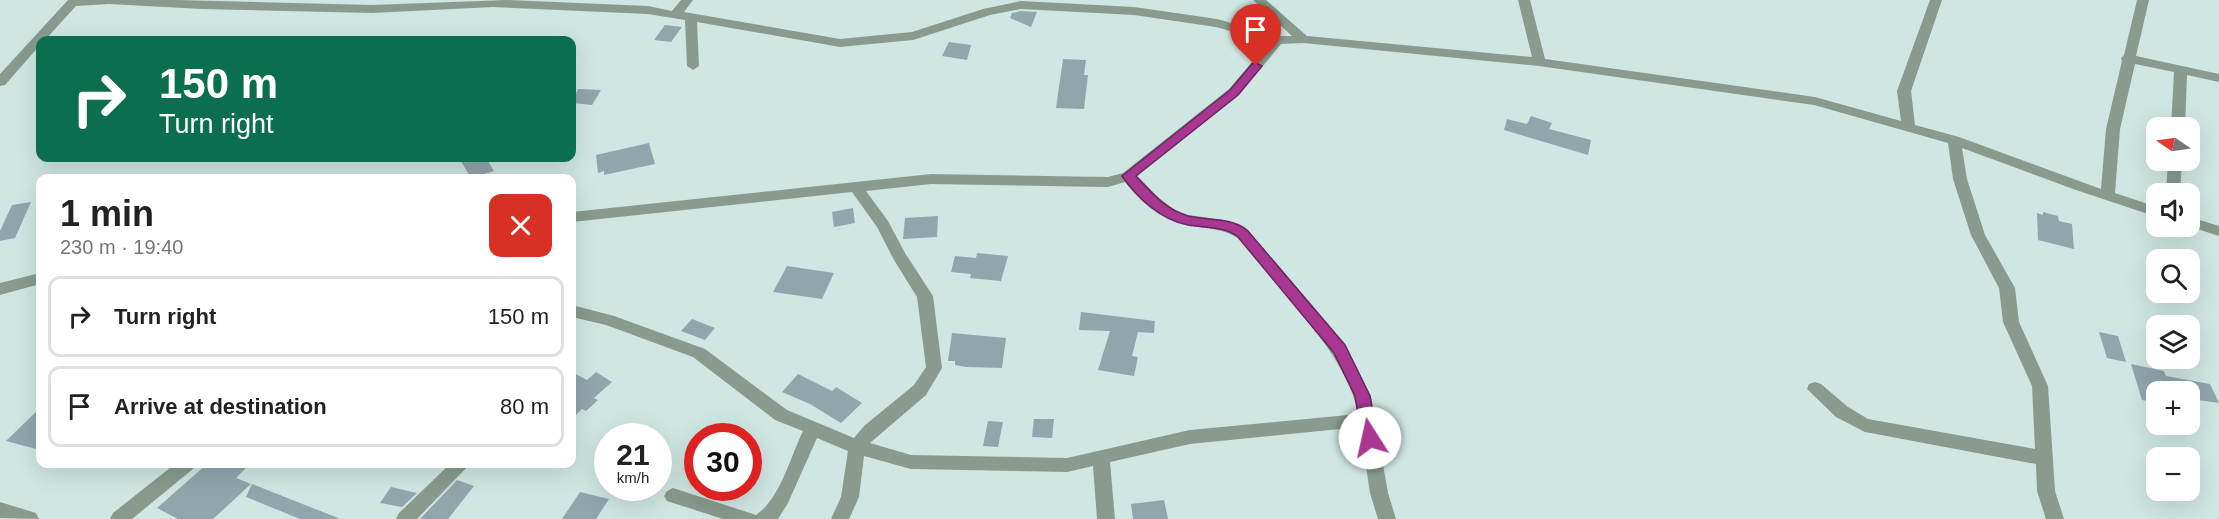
<!DOCTYPE html>
<html lang="en">
<head>
<meta charset="utf-8">
<style>
  body { margin:0; font-family:Helvetica,sans-serif; background:#f6f6f6; color:#222; height:100vh; display:flex; flex-direction:column; font-size:22px; white-space:nowrap }
  * { box-sizing:border-box; margin:0 }
  p { font-size:20px; color:#767676 }
  .icon { flex:none; width:33px; height:33px; fill:none; stroke:currentColor; stroke-width:2; stroke-linecap:round; stroke-linejoin:round }
  .map { position:relative; flex:1; overflow:hidden }
  .side { position:absolute; left:36px; top:174px; width:540px; height:294px; display:flex; flex-direction:column; background:#fff; border-radius:12px; box-shadow:0 6px 24px #0002 }
  .side>* { flex:none }
  .guide { position:absolute; left:36px; top:36px; width:540px; height:126px; border-radius:12px; box-shadow:0 6px 24px #0002; background:#0b6e4f; color:#fff; overflow:hidden }
  .needle { width:39px; rotate:283deg }
  .tools { position:absolute; left:2146px; top:117px; display:grid; gap:12px }
  .tools a { display:grid; place-items:center; width:54px; height:54px; border-radius:12px; background:#fff; box-shadow:0 6px 24px #0002; font-size:30px }
  .speed { position:absolute; left:594px; top:423px; display:flex; gap:12px; font-size:30px; font-weight:700; text-align:center }
  .speed>* { display:grid; place-content:center; width:78px; height:78px; border-radius:50%; background:#fff; box-shadow:0 6px 24px #0002; line-height:1 }
  .speed small { font-size:15px; font-weight:400 }
  .speed .limit { border:9px solid #d22; background:#fff; color:#111 }
  .pin { position:absolute; display:grid; place-items:center; width:51px; height:51px; color:#fff; margin:-62px -26px; border-radius:50% 50% 50% 0; rotate:-45deg; box-shadow:0 0 6px #0007 }
  .pin .icon { rotate:45deg }
  .me { position:absolute; width:66px; margin:-33px; rotate:350deg; stroke-linejoin:round; filter:drop-shadow(0 0 4px #0008) }
  .turn { display:flex; align-items:center; gap:21px; height:126px; padding:0 24px; font-size:27px }
  .turn .icon { width:78px; height:78px; stroke-width:2.5 }
  .turn b { display:block; font-size:42px; line-height:51px }
  .round { display:grid; place-items:center; flex:none; width:63px; height:63px; border-radius:12px; background:#f6f6f6 }
  .overview { display:flex; align-items:center; justify-content:space-between; height:102px; padding:0 24px }
  h1 { font-size:36px; font-weight:700; line-height:45px }
  ul { padding:0; list-style:none }
  li { display:flex; align-items:center; gap:18px; height:81px; margin:0 12px 9px; padding:0 12px; border:3px solid #e0e0e0; border-radius:12px }
  li div { flex:1 }
  li b { display:block; font-size:22px }
  li em { font-style:normal }
  .map>svg:first-child { display:block }
  .building { fill:#91a6ac }
  .lines { fill:none; stroke-linecap:round; stroke-linejoin:round }
  .minor { fill:#889b8e; fill-rule:evenodd }
  .route { fill:#a83792; stroke:#6d245f; stroke-width:1.5 }
</style>
</head>
<body>
<div class="map">
<svg width="2219" height="519" viewBox="0 0 2219 519">
  <rect width="100%" height="100%" fill="#cfe6e2"/>
  <g class="building">
    <path d="M1021 11 1037 12 1031 27 1010 18 1012 13Z"/>
    <path d="M665 25 682 27 671 42 654 40Z"/>
    <path d="M949 42 971 45 967 60 942 56Z"/>
    <path d="M1063 59 1086 60 1084 75H1088L1084 109 1056 108Z"/>
    <path d="M578 89 601 90 592 105 572 103Z"/>
    <path d="M1531 116 1552 123 1549 129 1591 140 1588 155 1504 130 1507 119 1527 124Z"/>
    <path d="M649 143 655 164 604 175V171L598 173 596 155Z"/>
    <path d="M459 158H486L494 171 471 178Z"/>
    <path d="M31 202 15 238 0 241V231L12 205Z"/>
    <path d="M853 208 855 223 834 227 832 212Z"/>
    <path d="M2043 212 2058 216 2059 221 2072 224 2074 249 2038 240 2037 213 2043 215Z"/>
    <path d="M938 216 937 237 903 239 905 218Z"/>
    <path d="M977 253 1008 256 1001 281 970 278 971 274 951 272 955 256 976 258Z"/>
    <path d="M787 266 834 273 822 299 773 292Z"/>
    <path d="M1081 312 1155 321 1154 333 1138 332 1132 356 1138 357 1134 376 1098 370 1110 331 1079 330Z"/>
    <path d="M692 319 715 328 705 340 681 331Z"/>
    <path d="M2099 332 2118 336 2126 362 2107 358Z"/>
    <path d="M952 333 1006 338 1002 368 966 367 955 365V361H948Z"/>
    <path d="M2131 364 2164 371 2166 376 2210 384 2219 403 2191 399 2190 392H2157V403L2142 400Z"/>
    <path d="M572 372 587 380 596 372 612 382 594 398 598 400 586 411 582 409 572 419Z"/>
    <path d="M798 374 832 391 836 387 862 403 841 423 810 404 782 392Z"/>
    <path d="M40 408V450L6 441Z"/>
    <path d="M1034 419H1054L1052 438 1032 437Z"/>
    <path d="M988 421 1003 422 998 447 983 446Z"/>
    <path d="M207 464H250L236 478 251 484 213 519H178L157 508Z"/>
    <path d="M457 480 474 486 448 519H420Z"/>
    <path d="M252 484 338 518V519H300L246 497Z"/>
    <path d="M391 487 417 493 402 507 380 503Z"/>
    <path d="M580 492 609 499 596 519H562Z"/>
    <path d="M1164 500 1168 519H1133L1131 504Z"/>
  </g>
  <g class="lines">
    <g class="minor">
      <path d="M68 0H177L372 5 507 0 648 6 672 11 681 0H693L684 12 840 39 912 32 983 9 1021 1 1134 7 1217 19 1277 36H1292L1253 0H1266L1307 36 1532 57 1518 0H1530L1545 59 1815 97 1901 121 1897 91 1930 0H1942L1911 91 1915 125 1959 137 2101 189 2106 129 2122 61 2121 58 2124 55 2137 0H2149L2136 56 2219 74V82L2187 75 2185 128H2171L2174 72 2135 64 2120 129 2115 193 2157 207V217L2073 189 1962 148 1967 179 1985 235 2015 288 2019 322 2048 386 2055 491 2064 519H2046L2037 491 2036 464 1865 432 1836 417 1807 389 1809 384 1815 382 1821 384 1848 407 1868 419 2035 449 2032 386 2003 322 1999 288 1971 235 1953 179 1948 143 1814 105 1539 66 1303 43 1281 44 1239 95 1137 176 1160 199 1175 210 1188 215 1224 220 1248 230 1345 345 1371 396 1388 493 1396 519H1378L1370 493 1360 427 1190 444 1110 462 1115 519H1097L1093 466 1067 472 911 469 864 456 859 497 849 519H831L841 497 848 451 817 438 788 503 778 519H723L667 501 664 496 667 491 673 488 756 515C780 499 790 458 803 431L775 420 693 357 606 325 572 317V305L614 316 705 349 787 410 854 438 864 426 914 385 926 367 917 297 894 260 877 227 852 192 572 222V212L931 174 1108 177 1123 173 1229 89 1269 42 1216 27 1134 15 1021 9 990 15 913 40 840 47 697 22 699 66 693 70 687 66 685 20 648 14 493 7 372 13 202 9 109 4 76 6 45 40H40V45L5 85 0 86V74ZM1125 182C1144 201 1160 219 1187 225 1205 229 1222 228 1238 238 1276 285 1348 355 1358 414L1190 430 1067 458 911 455 870 443 926 395 942 368 933 296 905 253 888 221 866 191 931 184 1108 187Z"/>
      <path d="M2168 160H2182L2180 194H2166Z"/>
      <path d="M2190 217 2219 226V236L2188 226H2190Z"/>
      <path d="M40 273V284L0 295V283Z"/>
      <path d="M175 464H196L193 469 132 519H110L113 513Z"/>
      <path d="M450 464H470L417 519H396L399 513Z"/>
      <path d="M0 502 36 513 39 519 0 518Z"/>
    </g>
  </g>
  <path class="route" d="M1256 63 1262 66 1238 95 1136 176C1152 193 1165 209 1188 216 1209 221 1230 217 1247 230L1345 345 1370 396 1377 438 1375 443 1370 445 1364 443 1362 438 1355 396 1334 353 1238 237C1224 226 1205 228 1188 225 1161 220 1137 198 1122 176L1230 90 1252 64Z"/>
</svg>
<div class="tools">
<a><svg class="needle" viewBox="-14 -14 28 28"><path d="M0-13l5 13h-10z" fill="#e53935"/><path d="M0 13l5-13h-10z" fill="#767676"/></svg></a>
<a><svg class="icon" aria-label="sound" viewBox="0 0 24 24"><path d="M4 9h4l5-4v14l-5-4H4zM17 9q2 3 0 6"/></svg></a>
<a><svg class="icon" aria-label="search" viewBox="0 0 24 24"><circle cx="10" cy="10" r="6"/><path d="M15 15l6 6"/></svg></a>
<a><svg class="icon" aria-label="layers" viewBox="0 0 24 24"><path d="M12 4l9 5-9 5-9-5zM3 14l9 5 9-5"/></svg></a>
<a>+</a>
<a>−</a>
</div>
<div class="speed"><div>21<small>km/h</small></div><div class="limit">30</div></div>
<div class="pin" style="left:1256px;top:66px;background:#d93025"><svg class="icon" aria-label="arrive" viewBox="0 0 24 24"><path d="M6 21V4h12l-3 4 3 4H6"/></svg></div>
<svg class="me" style="left:1370px;top:438px" viewBox="-20 -20 40 40"><circle r="19" fill="#fff"/><path d="M0-13L10 11 0 6-10 11z" fill="#a83792"/></svg>
<div class="guide">
<div class="turn"><svg class="icon" aria-label="right" viewBox="0 0 24 24"><path d="M7 20v-9h11M14 6l5 5-5 5"/></svg><div><b>150 m</b>Turn right</div></div>
</div>
<section class="side">
<div class="overview"><div><h1>1 min</h1><p>230 m · 19:40</p></div><a class="round" style="background:#d93025;color:#fff"><svg class="icon" aria-label="close" viewBox="0 0 24 24"><path d="M6 6l12 12M18 6L6 18"/></svg></a></div>
<ul>
<li><svg class="icon" aria-label="right" viewBox="0 0 24 24"><path d="M7 20v-9h11M14 6l5 5-5 5"/></svg><div><b>Turn right</b></div><em>150 m</em></li>
<li><svg class="icon" aria-label="arrive" viewBox="0 0 24 24"><path d="M6 21V4h12l-3 4 3 4H6"/></svg><div><b>Arrive at destination</b></div><em>80 m</em></li>
</ul>
</section>
</div>
</body>
</html>
